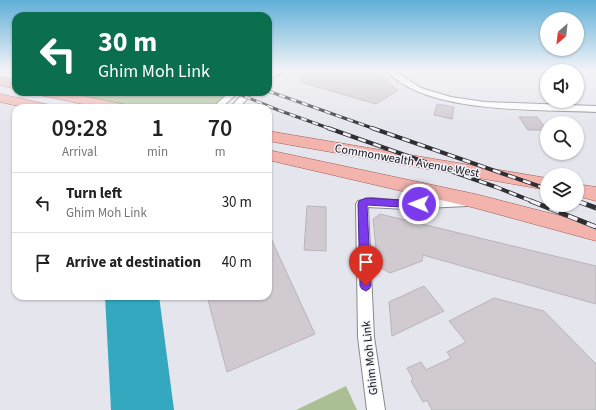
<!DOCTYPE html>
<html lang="en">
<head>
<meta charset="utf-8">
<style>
  body { margin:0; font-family:"Source Sans 3",sans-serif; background:#f2f2f2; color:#222; height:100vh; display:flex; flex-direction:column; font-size:15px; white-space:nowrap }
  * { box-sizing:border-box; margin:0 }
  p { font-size:13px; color:#767676 }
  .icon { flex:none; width:22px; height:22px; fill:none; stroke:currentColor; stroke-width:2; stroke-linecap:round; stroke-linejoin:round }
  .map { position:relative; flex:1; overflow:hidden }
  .side { position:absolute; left:12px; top:104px; width:260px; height:196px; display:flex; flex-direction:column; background:#fff; border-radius:12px; box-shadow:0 1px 3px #0004 }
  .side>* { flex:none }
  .banner { position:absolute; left:12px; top:12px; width:260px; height:84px; border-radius:12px; box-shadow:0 1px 3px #0004; background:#0b6e4f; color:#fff; overflow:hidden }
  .needle { width:26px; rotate:208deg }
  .controls { position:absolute; left:540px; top:12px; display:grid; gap:8px }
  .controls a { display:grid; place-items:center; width:44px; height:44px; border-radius:50%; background:#fff; box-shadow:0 1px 3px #0004; font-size:20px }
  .pin { position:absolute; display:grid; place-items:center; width:34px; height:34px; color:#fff; margin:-41px -17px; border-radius:50% 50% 50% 0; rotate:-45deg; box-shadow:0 0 4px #0007 }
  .pin .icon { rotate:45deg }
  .me { position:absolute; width:44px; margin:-22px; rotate:271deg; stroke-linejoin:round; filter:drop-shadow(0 0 3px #0008) }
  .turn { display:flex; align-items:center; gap:14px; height:84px; padding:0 20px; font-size:18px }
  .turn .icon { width:52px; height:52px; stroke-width:2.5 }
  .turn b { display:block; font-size:28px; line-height:34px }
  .eta { display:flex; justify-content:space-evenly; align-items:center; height:68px; text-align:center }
  .eta b { font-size:24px; font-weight:600; line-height:28px }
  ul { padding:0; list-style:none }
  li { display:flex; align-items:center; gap:12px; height:60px; padding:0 20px; border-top:1px solid #e0e0e0 }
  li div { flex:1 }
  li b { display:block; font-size:15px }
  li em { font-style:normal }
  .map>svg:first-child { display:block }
  .green { fill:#aabf93 }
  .water { fill:#33a8be }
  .building { fill:#d1cbd1; stroke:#b9b4ba }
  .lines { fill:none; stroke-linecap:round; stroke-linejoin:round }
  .street-casing { stroke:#888890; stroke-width:2 }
  .primary-casing { stroke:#9e5c55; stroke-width:1 }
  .street { fill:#fff; fill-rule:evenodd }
  .primary { fill:#f2b4ad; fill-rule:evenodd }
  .rail-far2-casing { stroke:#2f2f33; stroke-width:3 }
  .rail-far1-casing { stroke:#2f2f33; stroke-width:4 }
  .rail-casing { stroke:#2f2f33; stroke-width:5 }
  .rail-far2 { stroke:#f2f2fa; stroke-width:2; stroke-dasharray:6; stroke-linecap:butt }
  .rail-far1 { stroke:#f2f2fa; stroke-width:2.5; stroke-dasharray:8; stroke-linecap:butt }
  .rail { stroke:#f2f2fa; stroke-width:3.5; stroke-dasharray:10; stroke-linecap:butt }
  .route { fill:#7c3aed; stroke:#51269a }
  .labels { text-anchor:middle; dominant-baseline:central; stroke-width:3; stroke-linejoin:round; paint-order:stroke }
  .street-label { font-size:12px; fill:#141417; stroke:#f2f2fa }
</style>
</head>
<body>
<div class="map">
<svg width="596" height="410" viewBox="0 0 596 410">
  <rect width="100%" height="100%" fill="#e5e5ed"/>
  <g class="green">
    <path d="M44 92H235L216 108H122Z"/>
    <path d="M346 386 357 410H296Z"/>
  </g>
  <path class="water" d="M105 296H159L174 410H111Z"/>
  <g class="building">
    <path d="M309 70H371L398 90 376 104 300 82Z"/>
    <path d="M437 104 454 107 452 119 434 115Z"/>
    <path d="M519 117H537L547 130H528Z"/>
    <path d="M307 206 326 207V251L304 250Z"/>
    <path d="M380 214 596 266V304L423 255 422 261 390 273 381 268 377 258 373 219Z"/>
    <path d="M268 232 315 334 227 372 207 296H268Z"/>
    <path d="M424 286 444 311 392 336 389 302Z"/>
    <path d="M494 298 544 311 596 364V410H432L427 400 423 402 411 381 413 379 407 368 421 362 426 370 451 358 447 352 466 342 449 321Z"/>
  </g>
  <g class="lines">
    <g class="street-casing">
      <g id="street">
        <path d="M278 70H287L268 80V75Z"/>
        <path d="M386 70H394L407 79 421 88 451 97 485 102 596 106V112C540 109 425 115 386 70Z"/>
        <path d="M230 92H239L221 108H212Z"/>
        <path d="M244 92H253L239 108H230Z"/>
        <path d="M371 198 406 201 467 198 471 199 473 202 471 205 467 206 406 209 368 207 374 337 385 410H367L358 337 356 204 358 201Z"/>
      </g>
    </g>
    <g class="primary-casing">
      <g id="primary">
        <path d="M0 77 16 81V89L0 85Z"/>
        <path d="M37 92H63L122 104 127 105 129 108H102L44 96 39 95Z"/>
        <path d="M0 94 50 105 52 108H27L0 102Z"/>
        <path d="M268 131 547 178V190L268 141Z"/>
        <path d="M268 150 475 194 596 225V241L475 208 268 160Z"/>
        <path d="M577 184 596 187V201L577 196Z"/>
      </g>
    </g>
    <use href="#street" class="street"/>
    <use href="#primary" class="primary"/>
    <g class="rail-far2-casing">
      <g id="rail-far2">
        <path d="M268 91 375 129"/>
        <path d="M234 92 278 110 331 129"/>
      </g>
    </g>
    <g class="rail-far1-casing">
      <g id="rail-far1">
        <path d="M328 128 496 187 534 202"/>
        <path d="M372 128 547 189"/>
        <path d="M577 201 580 202"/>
      </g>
    </g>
    <g class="rail-casing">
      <g id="rail">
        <path d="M531 201 596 227"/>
        <path d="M577 201 596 208"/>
      </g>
    </g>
    <use href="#rail-far2" class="rail-far2"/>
    <use href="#rail-far1" class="rail-far1"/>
    <use href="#rail" class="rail"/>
  </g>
  <linearGradient id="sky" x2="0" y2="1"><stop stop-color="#5fafd7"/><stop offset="0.55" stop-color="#f3f3f7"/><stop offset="1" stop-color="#f3f3f7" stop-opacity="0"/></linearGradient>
  <rect width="596" height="127" fill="url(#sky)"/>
  <path class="route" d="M366 198 419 201 424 204 419 208 367 205 371 286 369 289 366 291 362 289 360 286 358 204 359 201Z"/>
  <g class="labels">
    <g class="street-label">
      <text transform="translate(407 161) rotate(10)">Commonwealth Avenue West</text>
      <text transform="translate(370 358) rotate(-96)">Ghim Moh Link</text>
    </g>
  </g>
</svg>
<div class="controls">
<a><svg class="needle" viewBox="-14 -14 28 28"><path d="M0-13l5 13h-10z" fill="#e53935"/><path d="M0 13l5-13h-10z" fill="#767676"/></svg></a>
<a><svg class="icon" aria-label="sound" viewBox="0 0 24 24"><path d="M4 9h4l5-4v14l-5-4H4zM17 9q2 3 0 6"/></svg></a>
<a><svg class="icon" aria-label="search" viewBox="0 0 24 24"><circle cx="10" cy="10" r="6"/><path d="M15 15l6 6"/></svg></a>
<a><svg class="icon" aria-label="layers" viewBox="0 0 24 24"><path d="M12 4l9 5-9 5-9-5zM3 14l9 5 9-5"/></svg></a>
</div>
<div class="pin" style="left:366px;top:286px;background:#d93025"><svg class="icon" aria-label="arrive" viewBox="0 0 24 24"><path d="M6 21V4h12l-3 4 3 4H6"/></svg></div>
<svg class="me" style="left:419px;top:204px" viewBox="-20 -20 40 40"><circle r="17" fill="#7c3aed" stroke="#fff" stroke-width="3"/><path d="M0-11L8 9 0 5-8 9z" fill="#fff"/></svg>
<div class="banner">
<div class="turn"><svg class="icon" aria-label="left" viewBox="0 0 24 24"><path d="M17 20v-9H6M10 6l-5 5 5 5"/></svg><div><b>30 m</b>Ghim Moh Link</div></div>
</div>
<section class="side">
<div class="eta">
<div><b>09:28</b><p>Arrival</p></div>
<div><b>1</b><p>min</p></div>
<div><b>70</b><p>m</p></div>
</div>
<ul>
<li><svg class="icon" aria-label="left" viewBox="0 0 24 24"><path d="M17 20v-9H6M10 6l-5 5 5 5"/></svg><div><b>Turn left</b><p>Ghim Moh Link</p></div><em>30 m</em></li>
<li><svg class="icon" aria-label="arrive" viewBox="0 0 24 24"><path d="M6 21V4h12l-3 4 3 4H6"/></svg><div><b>Arrive at destination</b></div><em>40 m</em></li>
</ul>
</section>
</div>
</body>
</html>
